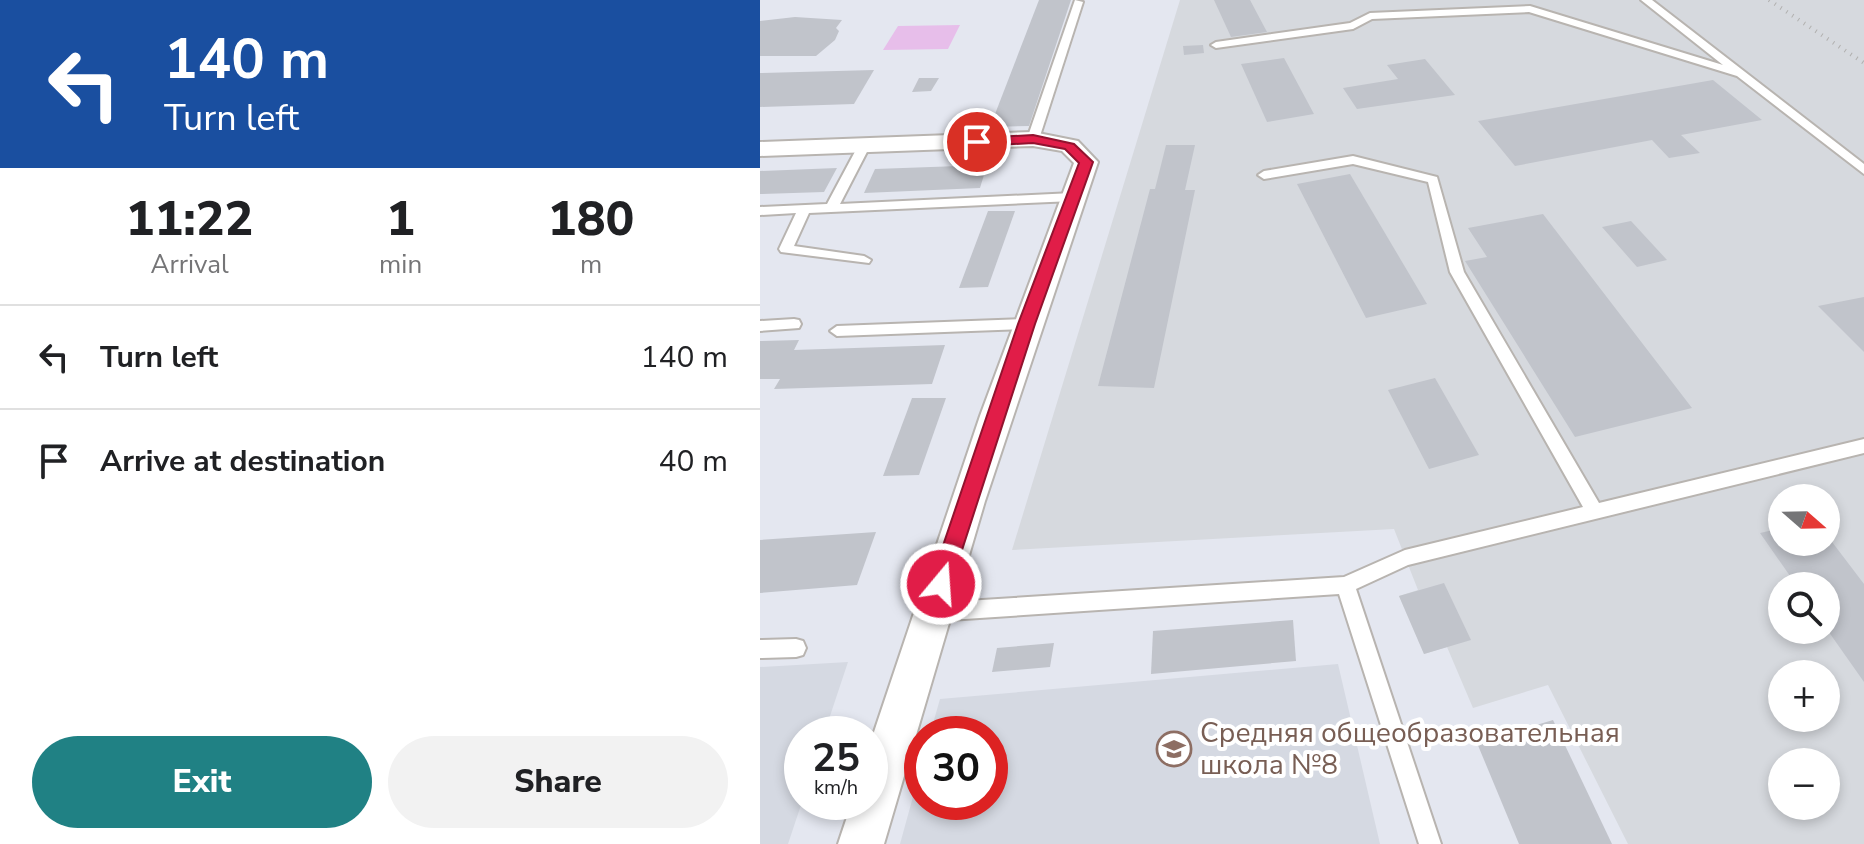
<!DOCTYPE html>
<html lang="en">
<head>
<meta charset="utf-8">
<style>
  body { margin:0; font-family:"Nunito Sans",sans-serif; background:#f2f2f2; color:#202124; height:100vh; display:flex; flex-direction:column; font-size:30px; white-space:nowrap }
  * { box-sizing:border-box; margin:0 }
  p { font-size:26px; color:#757577 }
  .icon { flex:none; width:44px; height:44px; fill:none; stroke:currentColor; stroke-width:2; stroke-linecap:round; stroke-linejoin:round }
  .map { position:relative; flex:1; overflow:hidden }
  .side { display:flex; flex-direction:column; background:#fff; width:760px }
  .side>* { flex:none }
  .top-card { background:#1a4fa0; color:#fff; overflow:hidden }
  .needle { width:52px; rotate:110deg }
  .buttons { position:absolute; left:1008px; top:484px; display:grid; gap:16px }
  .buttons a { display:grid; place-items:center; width:72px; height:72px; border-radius:50%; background:#fff; box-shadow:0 4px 12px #0003; font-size:40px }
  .speed { position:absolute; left:24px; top:716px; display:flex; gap:16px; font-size:40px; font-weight:700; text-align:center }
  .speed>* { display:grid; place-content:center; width:104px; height:104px; border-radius:50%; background:#fff; box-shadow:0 4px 12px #0003; line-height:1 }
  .speed small { font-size:20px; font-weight:400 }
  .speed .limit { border:12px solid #d22; background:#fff; color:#111 }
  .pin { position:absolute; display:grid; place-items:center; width:68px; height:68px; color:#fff; margin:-34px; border:4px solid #fff; border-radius:50%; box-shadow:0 2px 8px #0007 }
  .me { position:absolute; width:88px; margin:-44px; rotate:18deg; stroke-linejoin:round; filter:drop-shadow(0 0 6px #0008) }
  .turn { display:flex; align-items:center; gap:28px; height:168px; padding:0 32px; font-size:36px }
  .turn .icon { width:104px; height:104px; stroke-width:2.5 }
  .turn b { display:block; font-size:56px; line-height:68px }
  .eta { display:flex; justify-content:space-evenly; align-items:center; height:136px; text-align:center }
  .eta b { font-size:48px; font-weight:800; line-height:56px }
  .button { display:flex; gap:16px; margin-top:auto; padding:16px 32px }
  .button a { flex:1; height:92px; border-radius:48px; background:#208184; color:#fff; font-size:32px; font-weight:800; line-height:92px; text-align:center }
  .button a+a { background:#f2f2f2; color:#202124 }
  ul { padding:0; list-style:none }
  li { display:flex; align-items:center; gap:24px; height:104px; padding:0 32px; border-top:2px solid #e0e0e0 }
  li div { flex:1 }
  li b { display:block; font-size:30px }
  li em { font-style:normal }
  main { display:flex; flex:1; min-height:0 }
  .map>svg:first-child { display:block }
  .industrial { fill:#d6d9de; fill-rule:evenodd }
  .education { fill:#d5d9e2 }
  .green { fill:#e7beea }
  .building { fill:#c1c4cb }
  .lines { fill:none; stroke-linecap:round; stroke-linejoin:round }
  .service-casing { stroke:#b8b4b0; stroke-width:4 }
  .minor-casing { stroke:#b8b4b0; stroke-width:4 }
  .service { fill:#fff; fill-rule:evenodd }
  .minor { fill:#fff; fill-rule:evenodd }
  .rail { stroke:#b1b0af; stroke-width:4; stroke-dasharray:1 6; stroke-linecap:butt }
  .route { fill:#e11d48; stroke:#92132f; stroke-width:2 }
  .labels { text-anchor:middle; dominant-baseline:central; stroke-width:8; stroke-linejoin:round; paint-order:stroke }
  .near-education-label { font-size:28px; fill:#785e54; stroke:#fff; text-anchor:start }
</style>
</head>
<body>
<main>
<section class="side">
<div class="top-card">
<div class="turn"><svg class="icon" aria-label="left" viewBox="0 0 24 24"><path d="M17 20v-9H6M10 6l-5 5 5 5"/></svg><div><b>140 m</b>Turn left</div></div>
</div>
<div class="eta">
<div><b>11:22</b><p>Arrival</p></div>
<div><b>1</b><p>min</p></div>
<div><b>180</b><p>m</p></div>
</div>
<ul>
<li><svg class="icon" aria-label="left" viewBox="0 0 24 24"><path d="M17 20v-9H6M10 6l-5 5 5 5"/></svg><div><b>Turn left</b></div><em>140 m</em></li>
<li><svg class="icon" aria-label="arrive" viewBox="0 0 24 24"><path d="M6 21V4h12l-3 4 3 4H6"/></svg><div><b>Arrive at destination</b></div><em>40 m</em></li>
</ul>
<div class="button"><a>Exit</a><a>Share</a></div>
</section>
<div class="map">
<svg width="1104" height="844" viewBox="0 0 1104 844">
  <rect width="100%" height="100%" fill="#e4e7f0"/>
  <path class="industrial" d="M420 0H1104V844H868L788 685 713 708 687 647 664 654 639 596 658 590 634 529 252 550ZM1022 498H1066V542H1022ZM1022 586H1066V630H1022ZM1022 674H1066V718H1022ZM1022 762H1066V806H1022Z"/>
  <g class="education">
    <path d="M88 662 64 734H42V802L28 844H0V667Z"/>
    <path d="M578 664 620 844H140L162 764V802H230V734H170L180 699Z"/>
  </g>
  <path class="green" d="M200 25 188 49 123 50 138 26Z"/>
  <g class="building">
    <path d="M279 0H311L269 126 230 127Z"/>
    <path d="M454 0H490L507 32 471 37Z"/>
    <path d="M35 17 82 20 76 28 79 31 75 40 56 56H0V21Z"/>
    <path d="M443 45 444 53 424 55 423 46Z"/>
    <path d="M524 58 554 114 507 122 481 64Z"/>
    <path d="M665 59 695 95 597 109 583 88 638 79 627 65Z"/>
    <path d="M114 70 94 104 0 107V73Z"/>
    <path d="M159 78H179L171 91 152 92Z"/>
    <path d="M953 80 1002 120 921 135 940 153 909 158 892 140 755 166 718 121Z"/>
    <path d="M406 145H435L425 190H435L394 388 338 386 390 189H395Z"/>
    <path d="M227 165 220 188 104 193 115 169Z"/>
    <path d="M77 168 64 192 0 194V171Z"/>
    <path d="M590 174 667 304 606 318 537 184Z"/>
    <path d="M228 211H255L228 287 199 288Z"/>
    <path d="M783 214 932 408 815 437 705 261 727 257 708 228Z"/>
    <path d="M871 221 907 260 877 267 842 227Z"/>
    <path d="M1104 297V352L1058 306Z"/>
    <path d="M39 340 34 350 185 345 172 384 14 389 20 379H0V341Z"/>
    <path d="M675 378 719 455 669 469 628 390Z"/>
    <path d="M152 398H186L159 475 123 476Z"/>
    <path d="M1022 528V542H1066V534L1104 584V682L1066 628V586H1037L1000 533Z"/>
    <path d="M116 532 97 585 0 593V540Z"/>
    <path d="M684 583 711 640 664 654 639 596Z"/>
    <path d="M533 620 536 661 391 674 393 631Z"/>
    <path d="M294 643 290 667 232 672 237 648Z"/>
    <path d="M793 720 852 844H759L717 743Z"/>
  </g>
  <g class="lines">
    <g class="service-casing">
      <g id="service">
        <path d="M315 0 323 2 279 139 269 141 267 139Z"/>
        <path d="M881 0H892L1104 164V174L977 76 769 12 612 19 593 29 456 48 451 45 456 42 590 23 610 13 770 6 963 65Z"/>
        <path d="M104 143 110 146 80 204 313 193 319 197 313 201 49 213 34 246 104 256 111 260 109 263 21 252 19 249 36 213 0 215V207L67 204 98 146Z"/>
        <path d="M593 156 677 177 704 272 839 503 1104 439V453L648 565 596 589 681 844H659L579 594 174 621 167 618 164 612 167 606 174 603 584 577 645 550 823 507 690 272 668 182 593 164 504 179 498 175 504 171Z"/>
        <path d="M34 319 39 320 41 324 39 328 0 331V321Z"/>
        <path d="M267 319 274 324 267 329 77 336 70 331 77 326Z"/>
        <path d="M36 639 43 641 46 648 43 655 36 657 0 658V640Z"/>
      </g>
    </g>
    <g class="minor-casing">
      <path id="minor" d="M273 132 318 141 338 162 225 501 124 844H78L92 802H110V744L220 416 314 163 302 151 273 146 0 156V142Z"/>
    </g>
    <use href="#service" class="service"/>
    <use href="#minor" class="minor"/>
    <path class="rail" d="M1009 0 1104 63"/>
  </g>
  <path class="route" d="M273 135 314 144 333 162 275 324 191 584 188 590 181 593 173 590 170 584 258 324 319 163 305 149 273 143 217 146 210 142 217 138Z"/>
  <defs>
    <g id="school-ring" transform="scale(1.8)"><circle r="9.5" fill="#fff" stroke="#8d6e63" stroke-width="1.5"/><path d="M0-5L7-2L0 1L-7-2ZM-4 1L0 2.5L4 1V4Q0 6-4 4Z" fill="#8d6e63"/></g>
  </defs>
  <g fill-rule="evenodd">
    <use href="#school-ring" x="414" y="749"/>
  </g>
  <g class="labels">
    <g class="near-education-label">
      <text x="440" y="733">Средняя общеобразовательная<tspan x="440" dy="32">школа №8</tspan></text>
    </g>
  </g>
</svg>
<div class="buttons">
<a><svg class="needle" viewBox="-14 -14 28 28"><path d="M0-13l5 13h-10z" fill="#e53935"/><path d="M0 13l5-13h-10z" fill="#757577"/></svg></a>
<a><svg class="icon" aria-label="search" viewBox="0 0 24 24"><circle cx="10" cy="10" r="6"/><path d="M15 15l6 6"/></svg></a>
<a>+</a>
<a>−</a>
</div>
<div class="speed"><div>25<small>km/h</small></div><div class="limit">30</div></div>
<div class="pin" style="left:217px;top:142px;background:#d93025"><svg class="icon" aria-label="arrive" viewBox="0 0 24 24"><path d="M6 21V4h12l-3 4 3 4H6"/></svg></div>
<svg class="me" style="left:181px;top:584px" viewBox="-20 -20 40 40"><circle r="17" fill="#e11d48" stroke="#fff" stroke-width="3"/><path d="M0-11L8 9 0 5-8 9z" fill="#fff"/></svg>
</div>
</main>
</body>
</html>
